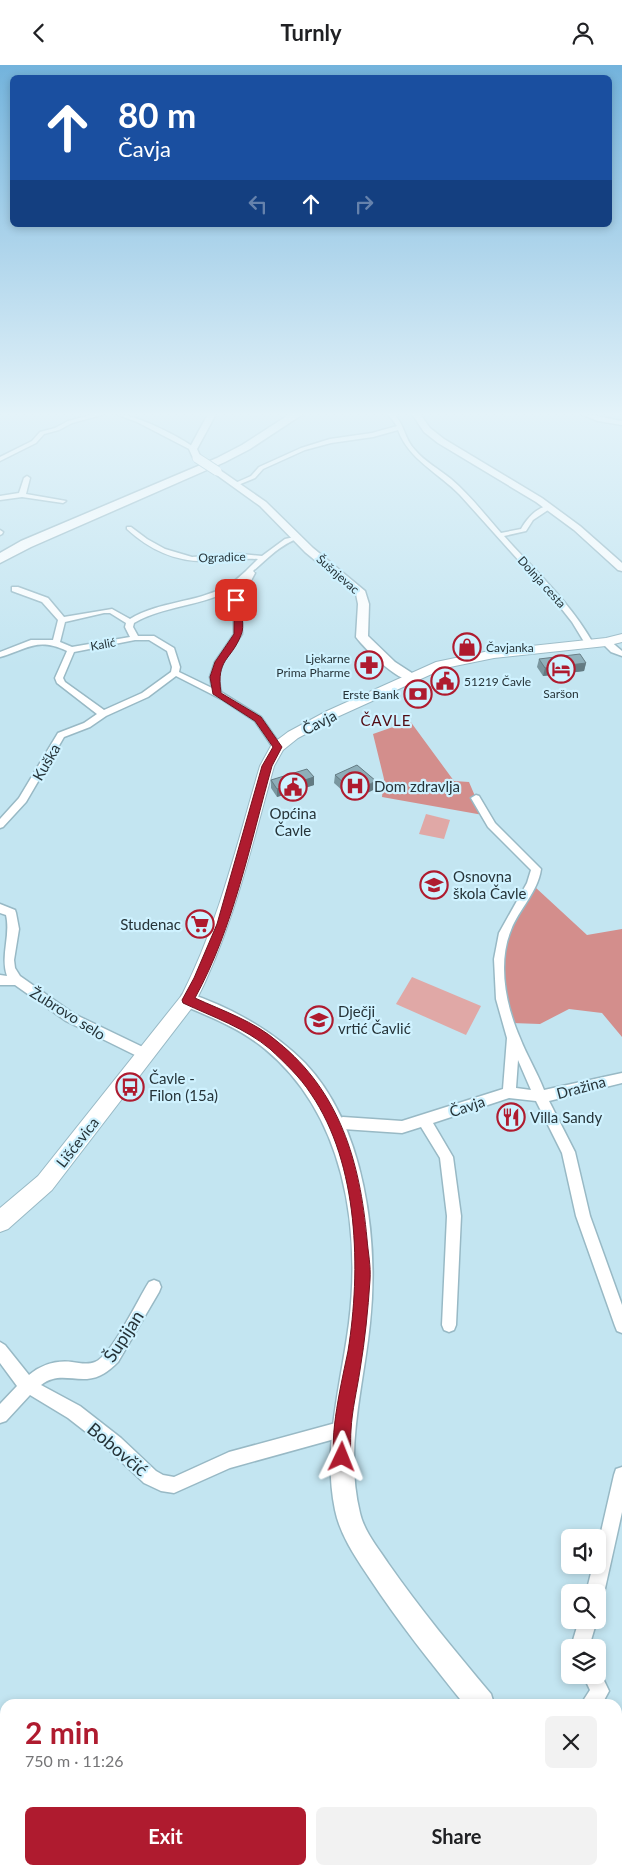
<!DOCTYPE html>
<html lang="en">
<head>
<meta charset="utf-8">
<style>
  body { margin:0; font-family:Lato,sans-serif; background:#f2f2f2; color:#202124; height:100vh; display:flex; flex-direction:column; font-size:19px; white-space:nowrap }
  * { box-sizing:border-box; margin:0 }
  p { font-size:16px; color:#757577 }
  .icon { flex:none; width:28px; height:28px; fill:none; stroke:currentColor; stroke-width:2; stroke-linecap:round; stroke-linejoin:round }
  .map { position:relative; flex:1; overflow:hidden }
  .side { position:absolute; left:0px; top:1634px; width:622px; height:176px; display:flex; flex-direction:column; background:#fff; border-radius:15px 15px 0 0; box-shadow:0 2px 8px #0003 }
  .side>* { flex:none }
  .top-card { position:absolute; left:10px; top:10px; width:602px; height:152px; border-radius:8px; box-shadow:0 2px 8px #0003; background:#1a4fa0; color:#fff; overflow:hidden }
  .controls { position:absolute; left:561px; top:1464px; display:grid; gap:10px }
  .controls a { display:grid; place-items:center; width:45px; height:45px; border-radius:8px; background:#fff; box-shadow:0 2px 8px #0003; font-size:25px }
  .pin { position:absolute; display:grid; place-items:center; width:42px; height:42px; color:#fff; margin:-21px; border-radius:10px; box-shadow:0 2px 8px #0006 }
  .me { position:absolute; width:55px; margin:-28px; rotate:2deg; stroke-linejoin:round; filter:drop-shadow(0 0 4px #0008) }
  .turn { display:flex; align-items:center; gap:18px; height:105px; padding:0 25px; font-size:22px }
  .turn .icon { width:65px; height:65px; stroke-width:2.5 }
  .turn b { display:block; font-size:35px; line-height:42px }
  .lanes { display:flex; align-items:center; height:48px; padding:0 25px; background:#0003; justify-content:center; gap:25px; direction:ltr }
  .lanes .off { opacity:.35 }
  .round { display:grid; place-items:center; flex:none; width:52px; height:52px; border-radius:8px; background:#f2f2f2 }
  .overview { display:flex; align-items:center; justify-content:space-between; height:85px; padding:0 25px }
  h1 { font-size:30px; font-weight:700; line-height:38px; color:#af1b2f }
  .action { display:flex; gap:10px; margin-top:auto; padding:10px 25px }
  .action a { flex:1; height:58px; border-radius:8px; background:#af1b2f; color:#fff; font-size:20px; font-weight:700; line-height:58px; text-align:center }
  .action a+a { background:#f2f2f2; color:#202124 }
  header { display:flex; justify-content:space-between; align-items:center; height:65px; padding:0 25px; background:#fff; font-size:22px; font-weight:700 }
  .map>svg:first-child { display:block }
  .green { fill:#e0a8a6 }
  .forest { fill:#d38e8c }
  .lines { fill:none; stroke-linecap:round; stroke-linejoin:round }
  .street-casing { stroke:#98b9c5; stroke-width:3 }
  .secondary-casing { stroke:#98b9c5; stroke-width:3 }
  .primary-casing { stroke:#98b9c5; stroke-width:2 }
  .highway-casing { stroke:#98b9c5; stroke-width:3 }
  .street { fill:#fff; fill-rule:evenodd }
  .secondary { fill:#fff; fill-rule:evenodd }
  .primary { fill:#fff; fill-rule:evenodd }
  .highway { fill:#fff; fill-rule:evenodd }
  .secondary-bridge-casing { stroke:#98b9c5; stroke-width:11; stroke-linecap:butt }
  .secondary-bridge { stroke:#fff; stroke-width:9 }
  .wall { fill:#79969f }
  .shaded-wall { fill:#637a82 }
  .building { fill:#8daeb9; stroke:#637a82 }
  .route { fill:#af1b2f; stroke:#72121f }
  .labels { text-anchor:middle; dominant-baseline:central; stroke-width:4.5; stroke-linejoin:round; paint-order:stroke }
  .far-street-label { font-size:12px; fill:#263439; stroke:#cff2ff }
  .far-poi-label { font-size:12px; fill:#263439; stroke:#cff2ff; text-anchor:start }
  .far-quarter-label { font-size:15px; letter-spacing:1px; fill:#510b13; stroke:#cff2ff }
  .street-label { font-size:15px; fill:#263439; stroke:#cff2ff }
  .poi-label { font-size:15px; fill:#263439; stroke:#cff2ff; text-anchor:start }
  .near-street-label { font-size:18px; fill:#263439; stroke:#cff2ff }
</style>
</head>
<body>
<header><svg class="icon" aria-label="back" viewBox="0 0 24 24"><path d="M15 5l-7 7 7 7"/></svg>Turnly<svg class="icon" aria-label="person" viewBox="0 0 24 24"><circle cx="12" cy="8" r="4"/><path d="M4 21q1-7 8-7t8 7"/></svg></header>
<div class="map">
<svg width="622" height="1809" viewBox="0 0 622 1809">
  <rect width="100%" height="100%" fill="#c3e5f1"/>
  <g class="green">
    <path d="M426 749 450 755 444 774 419 769Z"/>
    <path d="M412 912 481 941 466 970 396 939Z"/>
  </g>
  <g class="forest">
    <path d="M410 656 454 716 469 717 483 750 382 732 384 714 373 669Z"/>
    <path d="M535 822 587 870 622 864V972L602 948 569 944 540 959 512 958 503 919 504 877Z"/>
  </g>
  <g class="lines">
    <g class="street-casing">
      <g id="street">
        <path d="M95 349H105L72 358 59 365 44 369 36 378 0 396V392L32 376 40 367 55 363 68 356Z"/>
        <path d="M116 349C135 349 181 372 196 384L191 385 137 357Z"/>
        <path d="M388 349H394C405 360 404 374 415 385 425 397 439 404 451 414 470 430 485 450 501 468L521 464C527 453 539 440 551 441V443L533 455 526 466 504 471C535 506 570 537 593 578L592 580H586L572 557 557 538 460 430C439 408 409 395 398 365L373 372 331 378 305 385 263 404 255 413 238 420 233 419 251 411 259 402 301 383 330 374 372 368 397 361Z"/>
        <path d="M581 349C594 349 609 354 622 356V360L598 356Z"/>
        <path d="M27 411 30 413 26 429 66 436 63 438 22 432 0 435V431L19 428 24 413Z"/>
        <path d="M127 462H131L147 474 165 484 192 492 241 489 262 491 285 474 299 471V473C280 480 268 493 253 506L255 508 241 535 242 569 223 597 218 612 221 627 261 652 282 682 280 684H274L255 656 223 635 176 611 148 632 106 651 90 662 64 672 26 737 3 762 0 763V754L19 733 58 668 84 658 97 649 57 618 55 613 67 586C37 572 28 584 0 592V587L31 575H53L58 555 42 537 12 526V522H18L48 533 64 552 112 544 130 554C160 536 195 538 225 522 238 515 248 504 258 494 242 493 227 495 211 496 178 498 151 486 127 464ZM243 516 233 535 234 569 215 597 210 612 212 623 179 607 180 602 174 583 154 571H138L133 562 134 558C168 538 213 542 243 516ZM104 548H110L126 558 125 562 130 572 72 582 60 577 65 557ZM135 575H149L167 586 172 602 171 607 142 628 104 645 65 617 63 613 74 587Z"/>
        <path d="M0 465 3 467 2 469 0 470Z"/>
        <path d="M603 575H609L622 586V591L611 587 603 579Z"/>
        <path d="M476 730 479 731 495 758 541 804C538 827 519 844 511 865 497 899 506 941 520 973 527 991 537 1007 544 1025L622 1008V1018L549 1036 575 1087 590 1151 622 1240V1268L617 1266 615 1261 576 1151 562 1088 536 1036 509 1033 433 1058 453 1092 461 1151 456 1260 454 1265 449 1267 444 1265 442 1260 447 1151 440 1093 421 1062 402 1068 343 1064 334 1066 329 1064 328 1060 329 1056 343 1052 402 1056 503 1024 507 973 496 934 494 894 499 868 527 818 531 805 488 762 471 733ZM518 995 531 1025 516 1023Z"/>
        <path d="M0 839 15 845 16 848 19 864 14 895 15 903 20 911 74 949 149 985 151 989 149 993 145 994 141 993 66 956 15 920H0V910L7 911C0 890 11 871 6 850L0 848Z"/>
        <path d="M154 1215 159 1217 161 1222 159 1227 118 1297C109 1306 100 1313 87 1314 70 1315 57 1308 41 1320L80 1341 121 1373 156 1406 163 1410 174 1412 229 1387 343 1356 349 1358 351 1364 349 1370 230 1403 174 1428 161 1426 144 1418 109 1385 68 1353 30 1330 6 1356 0 1358V1339L17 1321 0 1298V1277L5 1280 29 1310C41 1300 55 1295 72 1297 79 1298 88 1300 95 1297 112 1290 138 1234 149 1217Z"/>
        <path d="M622 1402V1447L604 1528 601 1534 598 1536V1528H586L593 1500H598V1480L614 1410 616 1404Z"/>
        <path d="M579 1555H597L589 1582H571Z"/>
        <path d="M598 1603 609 1626 602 1639H581L590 1625 583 1610H598Z"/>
        <path d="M166 1805H186L185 1809H165Z"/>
      </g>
    </g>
    <g class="secondary-casing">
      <g id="secondary">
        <path d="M208 349H216L197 384 201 393 200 395H194L189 384Z"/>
        <path d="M412 349H420L430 363 444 374 542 433 580 461 622 498V506L618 505 574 465 536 437 438 378 424 367Z"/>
        <path d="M217 403 266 437 313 483 365 526 369 539 368 571 395 597 415 610 417 613 415 616C400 619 365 584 356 572L358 539 356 529 305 487 260 441 214 408V404Z"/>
        <path d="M188 928C232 943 272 965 305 998 365 1061 379 1175 370 1258 364 1320 344 1384 360 1448 364 1466 378 1483 388 1498 420 1544 455 1586 491 1629L494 1639H464C431 1598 399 1558 370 1514 356 1493 340 1470 335 1445 322 1382 341 1320 349 1258 361 1161 344 1049 265 984 241 964 211 952 182 940L180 935 182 930Z"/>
        <path d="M618 1779 622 1781V1809H611L608 1805H618Z"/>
      </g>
    </g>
    <g class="primary-casing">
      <path id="primary" d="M622 569V577L606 581 494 593 445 603 337 652 298 673 283 685 274 701C251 783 233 864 194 940L52 1125 8 1164 0 1167V1143L38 1111 182 930C219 857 237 779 260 701L272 679 288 667 327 646 436 597 494 585 606 573Z"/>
    </g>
    <g class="highway-casing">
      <path id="highway" d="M290 349H303L250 384 225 397 31 482 0 498V488L21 476 217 393 242 380Z"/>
    </g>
    <use href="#street" class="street"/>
    <use href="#secondary" class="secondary"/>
    <use href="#primary" class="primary"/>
    <use href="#highway" class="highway"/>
    <g class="secondary-bridge-casing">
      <path id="secondary-bridge" d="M197 393 217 406"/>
    </g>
    <use href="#secondary-bridge" class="secondary-bridge"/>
  </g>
  <g class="wall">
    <path d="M539 594 586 598 584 606 543 611 537 602Z"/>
    <path d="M335 710 375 724 353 735 334 718Z"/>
    <path d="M314 712V720L277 732 271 723V715Z"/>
  </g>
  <g class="shaded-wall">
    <path d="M586 598 584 606 543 611 545 603Z"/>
    <path d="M314 712V720L277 732V724Z"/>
    <path d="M376 716 375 724 353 735 354 727Z"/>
  </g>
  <g class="building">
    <path d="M580 589 586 598 545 603 539 594Z"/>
    <path d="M357 700 376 716 354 727 335 710Z"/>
    <path d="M307 704 314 712 277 724 271 715Z"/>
  </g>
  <linearGradient id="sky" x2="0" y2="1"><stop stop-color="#73b3dc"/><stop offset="0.58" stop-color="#e4f3f9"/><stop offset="1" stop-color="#e4f3f9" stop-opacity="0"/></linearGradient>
  <rect width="622" height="602" fill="url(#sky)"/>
  <path class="route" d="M234 533 240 535C241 545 245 562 241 570 231 596 216 593 221 628L261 652 282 682 272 701C250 779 234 862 195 933 223 946 254 956 278 977 340 1027 360 1097 367 1174 368 1187 371 1201 370 1215 368 1245 365 1275 360 1305 357 1325 352 1345 351 1365 350 1376 352 1388 347 1398L342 1401 336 1398C327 1377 343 1311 348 1286 361 1205 359 1099 311 1029 300 1012 285 998 270 984 245 963 213 952 183 938L182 935 194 913 217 859 262 701 273 682 255 656 213 629 210 612 215 597 234 569Z"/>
  <defs>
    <g id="shop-ring" transform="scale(1.4375)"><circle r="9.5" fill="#cff2ff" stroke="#af1b2f" stroke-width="1.5"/><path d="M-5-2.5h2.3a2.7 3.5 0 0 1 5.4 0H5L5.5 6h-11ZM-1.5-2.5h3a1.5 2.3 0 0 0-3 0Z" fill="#af1b2f"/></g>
    <g id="pharmacy-ring" transform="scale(1.4375)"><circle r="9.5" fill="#cff2ff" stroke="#af1b2f" stroke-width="1.5"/><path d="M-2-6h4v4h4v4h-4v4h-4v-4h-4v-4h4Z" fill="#af1b2f"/></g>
    <g id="hotel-ring" transform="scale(1.4375)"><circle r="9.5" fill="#cff2ff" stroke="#af1b2f" stroke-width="1.5"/><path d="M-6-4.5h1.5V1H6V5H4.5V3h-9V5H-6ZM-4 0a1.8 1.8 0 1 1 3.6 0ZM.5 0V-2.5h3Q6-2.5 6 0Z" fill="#af1b2f"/></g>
    <g id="civic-ring" transform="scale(1.4375)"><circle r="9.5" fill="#cff2ff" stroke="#af1b2f" stroke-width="1.5"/><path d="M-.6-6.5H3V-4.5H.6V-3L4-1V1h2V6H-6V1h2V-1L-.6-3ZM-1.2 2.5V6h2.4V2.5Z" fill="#af1b2f"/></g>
    <g id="bank-ring" transform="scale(1.4375)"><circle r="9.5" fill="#cff2ff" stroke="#af1b2f" stroke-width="1.5"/><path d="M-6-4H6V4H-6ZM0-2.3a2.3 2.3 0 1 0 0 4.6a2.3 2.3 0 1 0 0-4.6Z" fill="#af1b2f"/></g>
    <g id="hospital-ring" transform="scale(1.4375)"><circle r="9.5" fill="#cff2ff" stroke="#af1b2f" stroke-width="1.5"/><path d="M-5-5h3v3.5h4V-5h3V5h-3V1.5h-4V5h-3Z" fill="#af1b2f"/></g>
    <g id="school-ring" transform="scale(1.4375)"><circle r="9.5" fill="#cff2ff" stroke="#af1b2f" stroke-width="1.5"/><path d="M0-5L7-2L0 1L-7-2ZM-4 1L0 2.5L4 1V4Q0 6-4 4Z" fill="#af1b2f"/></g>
    <g id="supermarket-ring" transform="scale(1.4375)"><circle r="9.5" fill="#cff2ff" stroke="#af1b2f" stroke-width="1.5"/><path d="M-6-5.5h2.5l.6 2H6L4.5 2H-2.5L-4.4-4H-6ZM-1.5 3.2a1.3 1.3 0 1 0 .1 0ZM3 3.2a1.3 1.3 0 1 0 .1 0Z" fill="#af1b2f"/></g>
    <g id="bus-ring" transform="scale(1.4375)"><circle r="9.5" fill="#cff2ff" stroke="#af1b2f" stroke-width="1.5"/><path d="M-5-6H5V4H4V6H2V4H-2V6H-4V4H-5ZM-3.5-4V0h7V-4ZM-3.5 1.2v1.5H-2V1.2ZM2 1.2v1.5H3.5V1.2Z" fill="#af1b2f"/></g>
    <g id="restaurant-ring" transform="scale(1.4375)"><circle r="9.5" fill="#cff2ff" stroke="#af1b2f" stroke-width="1.5"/><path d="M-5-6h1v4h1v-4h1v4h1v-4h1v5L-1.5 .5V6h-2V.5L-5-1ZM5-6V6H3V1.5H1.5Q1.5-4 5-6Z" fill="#af1b2f"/></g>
  </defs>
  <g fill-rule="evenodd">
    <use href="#shop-ring" x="467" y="582"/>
    <use href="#pharmacy-ring" x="369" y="600"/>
    <use href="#hotel-ring" x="561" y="604"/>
    <use href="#civic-ring" x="445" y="616"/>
    <use href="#bank-ring" x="418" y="629"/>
    <use href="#hospital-ring" x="355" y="721"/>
    <use href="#civic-ring" x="293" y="722"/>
    <use href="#school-ring" x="434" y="820"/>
    <use href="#supermarket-ring" x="200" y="859"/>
    <use href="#school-ring" x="319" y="955"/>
    <use href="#bus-ring" x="130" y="1022"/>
    <use href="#restaurant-ring" x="511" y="1052"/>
  </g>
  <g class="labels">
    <g class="far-street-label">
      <text transform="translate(222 492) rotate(-2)">Ogradice</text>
      <text transform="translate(338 509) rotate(41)">Šušnjevac</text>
      <text transform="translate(542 517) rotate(48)">Dolnja cesta</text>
      <text transform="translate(103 579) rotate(-10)">Kalić</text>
    </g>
    <g class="far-poi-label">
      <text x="486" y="582">Čavjanka</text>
      <text x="350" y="593" text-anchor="end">Ljekarne<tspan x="350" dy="14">Prima Pharme</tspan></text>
      <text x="464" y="616">51219 Čavle</text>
      <text x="561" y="628" text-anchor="middle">Saršon</text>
      <text x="399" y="629" text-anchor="end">Erste Bank</text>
    </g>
    <g class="far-quarter-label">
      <text x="386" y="655">ČAVLE</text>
    </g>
    <g class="street-label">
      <text transform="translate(319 657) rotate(-27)">Čavja</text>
      <text transform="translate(46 697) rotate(-60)">Kuška</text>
      <text transform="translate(68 948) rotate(32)">Žubrovo selo</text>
      <text transform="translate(581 1022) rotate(-15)">Dražina</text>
      <text transform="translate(467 1041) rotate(-19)">Čavja</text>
      <text transform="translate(77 1077) rotate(-52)">Lišćevica</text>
    </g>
    <g class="poi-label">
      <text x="374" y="721">Dom zdravlja</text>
      <text x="293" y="748" text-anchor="middle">Općina<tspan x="293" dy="17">Čavle</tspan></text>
      <text x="453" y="811">Osnovna<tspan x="453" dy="17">škola Čavle</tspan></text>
      <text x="181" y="859" text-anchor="end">Studenac</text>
      <text x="338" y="946">Dječji<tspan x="338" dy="17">vrtić Čavlić</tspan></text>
      <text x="149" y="1013">Čavle -<tspan x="149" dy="17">Filon (15a)</tspan></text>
      <text x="530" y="1052">Villa Sandy</text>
    </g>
    <g class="near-street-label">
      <text transform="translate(123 1271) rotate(-57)">Šupijan</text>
      <text transform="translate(118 1384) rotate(40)">Bobovčić</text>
    </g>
  </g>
</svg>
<div class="controls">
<a><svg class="icon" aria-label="sound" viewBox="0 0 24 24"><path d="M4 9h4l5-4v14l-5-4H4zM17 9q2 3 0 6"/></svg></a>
<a><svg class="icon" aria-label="search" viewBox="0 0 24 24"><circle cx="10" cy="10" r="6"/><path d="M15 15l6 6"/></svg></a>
<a><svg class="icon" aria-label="layers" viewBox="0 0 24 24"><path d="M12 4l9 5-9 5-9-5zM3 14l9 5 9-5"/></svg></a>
</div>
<div class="pin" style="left:236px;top:535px;background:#d93025"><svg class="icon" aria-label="arrive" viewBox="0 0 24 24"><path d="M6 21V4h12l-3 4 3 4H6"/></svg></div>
<svg class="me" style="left:342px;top:1392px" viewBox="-20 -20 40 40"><path d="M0-17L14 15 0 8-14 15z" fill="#af1b2f" stroke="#fff" stroke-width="4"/></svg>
<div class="top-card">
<div class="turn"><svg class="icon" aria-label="ahead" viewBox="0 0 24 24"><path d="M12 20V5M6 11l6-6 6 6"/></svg><div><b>80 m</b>Čavja</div></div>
<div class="lanes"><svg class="icon off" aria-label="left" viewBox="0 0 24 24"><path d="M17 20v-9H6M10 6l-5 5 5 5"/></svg><svg class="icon" aria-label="ahead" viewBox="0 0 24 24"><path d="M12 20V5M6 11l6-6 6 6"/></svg><svg class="icon off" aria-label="right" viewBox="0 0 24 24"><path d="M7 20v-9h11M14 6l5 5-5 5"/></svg></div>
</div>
<section class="side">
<div class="overview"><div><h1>2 min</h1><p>750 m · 11:26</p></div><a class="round"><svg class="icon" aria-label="close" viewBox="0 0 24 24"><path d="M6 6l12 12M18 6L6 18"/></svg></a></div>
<div class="action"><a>Exit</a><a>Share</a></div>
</section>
</div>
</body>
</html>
